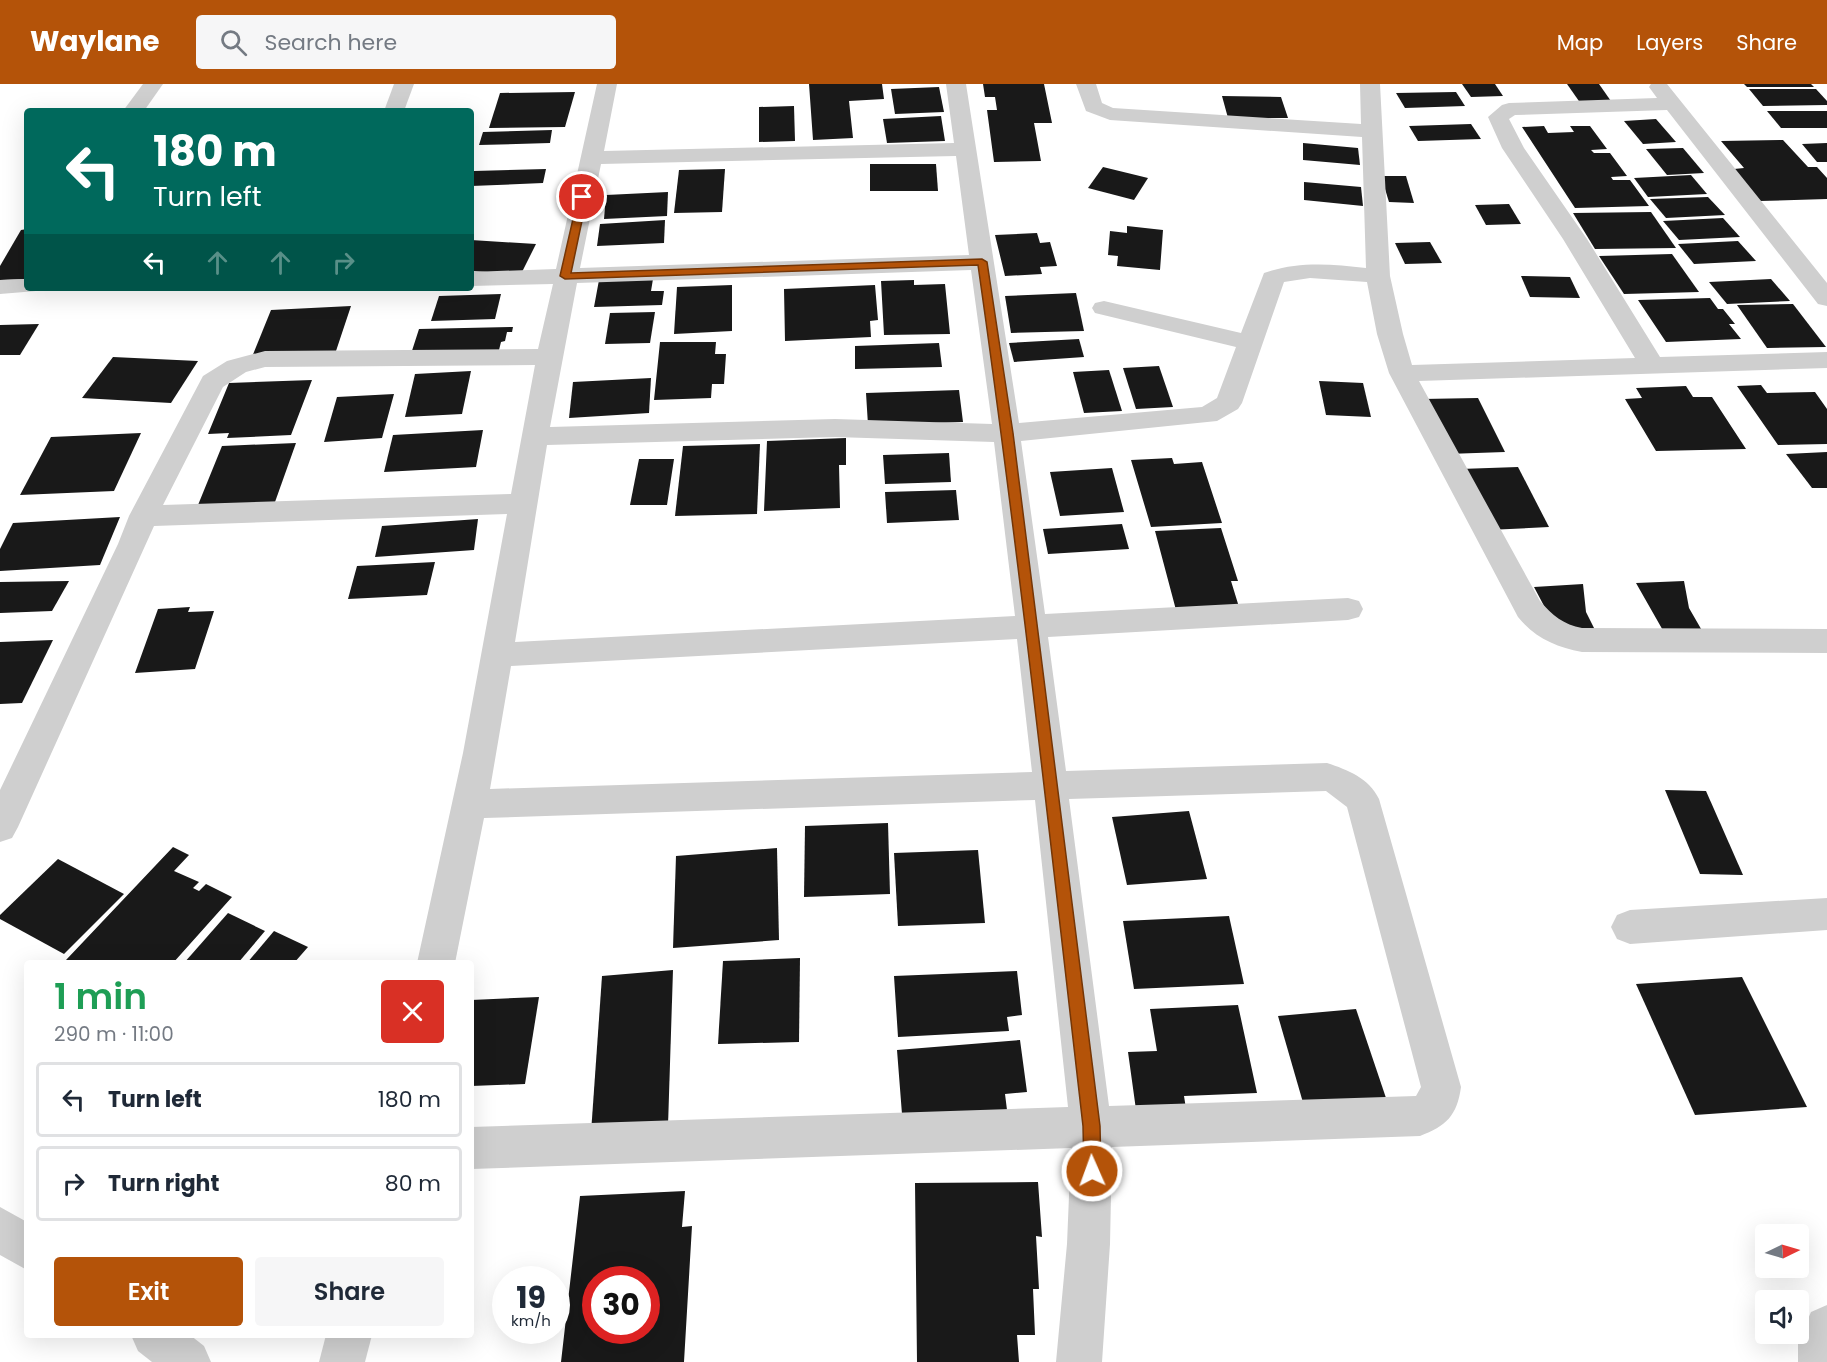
<!DOCTYPE html>
<html lang="en">
<head>
<meta charset="utf-8">
<style>
  body { margin:0; font-family:Poppins,sans-serif; background:#f6f6f7; color:#1f2937; height:100vh; display:flex; flex-direction:column; font-size:22px; white-space:nowrap }
  * { box-sizing:border-box; margin:0 }
  p { font-size:20px; color:#747a83 }
  .icon { flex:none; width:33px; height:33px; fill:none; stroke:currentColor; stroke-width:2; stroke-linecap:round; stroke-linejoin:round }
  .map { position:relative; flex:1; overflow:hidden }
  .details { position:absolute; left:24px; top:876px; width:450px; height:378px; display:flex; flex-direction:column; background:#fff; border-radius:6px; box-shadow:0 6px 24px #0002 }
  .details>* { flex:none }
  .guide { position:absolute; left:24px; top:24px; width:450px; height:183px; border-radius:6px; box-shadow:0 6px 24px #0002; background:#00695c; color:#fff; overflow:hidden }
  .needle { width:39px; rotate:85deg }
  .controls { position:absolute; left:1755px; top:1140px; display:grid; gap:12px }
  .controls a { display:grid; place-items:center; width:54px; height:54px; border-radius:6px; background:#fff; box-shadow:0 6px 24px #0002; font-size:30px }
  .speed { position:absolute; left:492px; top:1182px; display:flex; gap:12px; font-size:30px; font-weight:700; text-align:center }
  .speed>* { display:grid; place-content:center; width:78px; height:78px; border-radius:50%; background:#fff; box-shadow:0 6px 24px #0002; line-height:1 }
  .speed small { font-size:15px; font-weight:400 }
  .speed .limit { border:9px solid #d22; background:#fff; color:#111 }
  .pin { position:absolute; display:grid; place-items:center; width:51px; height:51px; color:#fff; margin:-26px; border:3px solid #fff; border-radius:50%; box-shadow:0 2px 6px #0007 }
  .me { position:absolute; width:66px; margin:-33px; rotate:358deg; stroke-linejoin:round; filter:drop-shadow(0 0 4px #0008) }
  .turn { display:flex; align-items:center; gap:21px; height:126px; padding:0 30px; font-size:27px }
  .turn .icon { width:78px; height:78px; stroke-width:2.5 }
  .turn b { display:block; font-size:42px; line-height:51px }
  .lanes { display:flex; align-items:center; height:57px; padding:0 30px; background:#0003; justify-content:center; gap:30px; direction:ltr }
  .lanes .off { opacity:.35 }
  .round { display:grid; place-items:center; flex:none; width:63px; height:63px; border-radius:6px; background:#f6f6f7 }
  .summary { display:flex; align-items:center; justify-content:space-between; height:102px; padding:0 30px }
  h1 { font-size:36px; font-weight:600; line-height:45px; color:#1e9e55 }
  .button { display:flex; gap:12px; margin-top:auto; padding:12px 30px }
  .button a { flex:1; height:69px; border-radius:6px; background:#b45309; color:#fff; font-size:24px; font-weight:600; line-height:69px; text-align:center }
  .button a+a { background:#f6f6f7; color:#1f2937 }
  ul { padding:0; list-style:none }
  li { display:flex; align-items:center; gap:18px; height:75px; margin:0 12px 9px; padding:0 18px; border:3px solid #e0e1e3; border-radius:6px }
  li div { flex:1 }
  li b { display:block; font-size:22px }
  li em { font-style:normal }
  header { display:flex; align-items:center; gap:36px; box-sizing:border-box; height:84px; padding:0 30px; background:#b45309; color:#fff }
  header strong { font-size:28px }
  nav { display:flex; gap:33px; margin-inline-start:auto; font-size:21px }
  .search { width:420px; height:54px; background:#f6f6f7; display:flex; align-items:center; gap:15px; box-sizing:border-box; padding:0 21px; border-radius:6px; color:#747a83; font-size:22px }
  .map>svg:first-child { display:block }
  .building { fill:#191919; fill-rule:evenodd }
  .lines { fill:none; stroke-linecap:round; stroke-linejoin:round }
  .minor { fill:#cfcfcf; fill-rule:evenodd }
  .route { fill:#b45309; stroke:#753606; stroke-width:1.5 }
</style>
</head>
<body>
<header>
<strong>Waylane</strong>
<div class="search"><svg class="icon" aria-label="search" viewBox="0 0 24 24"><circle cx="10" cy="10" r="6"/><path d="M15 15l6 6"/></svg>Search here</div>
<nav><a>Map</a><a>Layers</a><a>Share</a></nav>
</header>
<div class="map">
<svg width="1827" height="1278" viewBox="0 0 1827 1278">
  <rect width="100%" height="100%" fill="#fff"/>
  <g class="building">
    <path d="M809 0H882L884 15 849 17 853 54 813 56Z"/>
    <path d="M983 0H1044L1052 39H1034L1041 77 994 78 987 26H997L995 13H985Z"/>
    <path d="M1462 0H1495L1503 12 1471 13Z"/>
    <path d="M1567 0H1599L1613 20H1581Z"/>
    <path d="M1744 0H1811L1814 3H1747Z"/>
    <path d="M939 3 944 28 895 30 891 5Z"/>
    <path d="M1749 5H1816L1827 17V21L1763 22Z"/>
    <path d="M575 8 565 43 489 44 500 9Z"/>
    <path d="M1456 8 1465 22 1405 24 1396 9Z"/>
    <path d="M1222 12 1281 13 1288 34H1228Z"/>
    <path d="M794 22 795 57 759 58V23Z"/>
    <path d="M1767 27H1827V44H1781Z"/>
    <path d="M941 32 945 57 887 59 883 35Z"/>
    <path d="M1656 35 1676 58 1643 60 1624 37Z"/>
    <path d="M1471 40 1481 55 1418 57 1409 42Z"/>
    <path d="M1544 42 1548 49 1574 48 1570 42H1590L1607 65 1591 66 1594 69H1610L1627 92 1611 93 1613 96H1630L1649 122 1575 124 1522 43Z"/>
    <path d="M552 46 550 59 479 61 483 48Z"/>
    <path d="M1783 56 1808 83H1817L1827 94V115L1760 117 1734 85 1744 84 1721 57Z"/>
    <path d="M1303 59 1358 64 1360 81 1303 76Z"/>
    <path d="M1827 59V78H1817L1802 60Z"/>
    <path d="M1683 64 1704 89 1667 91 1646 65Z"/>
    <path d="M870 80H936L938 107H870Z"/>
    <path d="M1103 83 1148 94 1134 116 1088 104Z"/>
    <path d="M546 85 543 99 471 102 474 87Z"/>
    <path d="M725 85 722 128 674 129 679 86Z"/>
    <path d="M1691 91 1707 110 1648 113 1634 94Z"/>
    <path d="M1381 92H1406L1414 119 1389 118Z"/>
    <path d="M1304 98 1361 103 1363 122 1304 116Z"/>
    <path d="M668 108 667 132 604 135 606 111Z"/>
    <path d="M1708 113 1725 131 1666 134 1650 115Z"/>
    <path d="M1509 120 1521 140 1486 141 1475 121Z"/>
    <path d="M1651 128 1676 164 1595 165 1573 129Z"/>
    <path d="M1723 134 1740 153 1679 156 1663 137Z"/>
    <path d="M665 136 664 159 597 162 600 140Z"/>
    <path d="M1127 142 1163 146 1160 186 1117 182 1118 172 1108 171 1110 147 1127 149Z"/>
    <path d="M27 145V195L0 196V182L21 146Z"/>
    <path d="M1037 149 1040 159 1050 158 1057 182 1040 183 1042 190 1005 192 995 151Z"/>
    <path d="M471 156 536 160 521 190 471 187Z"/>
    <path d="M1738 157 1756 177 1694 180 1678 160Z"/>
    <path d="M1430 158 1442 179 1405 180 1395 159Z"/>
    <path d="M1672 170 1699 208 1624 210 1599 172Z"/>
    <path d="M1521 192 1570 193 1580 214 1530 213Z"/>
    <path d="M653 195 651 207H664L662 221 594 223 599 196Z"/>
    <path d="M1771 195 1790 217 1727 220 1709 198Z"/>
    <path d="M914 196V201L945 200 950 250 884 251 881 197Z"/>
    <path d="M732 201V247L674 250 677 203Z"/>
    <path d="M875 201 878 236 870 237 871 253 785 257 784 205Z"/>
    <path d="M1076 209 1084 247 1011 249 1005 212Z"/>
    <path d="M501 210 495 235 431 237 439 212Z"/>
    <path d="M1710 214 1718 225H1723L1735 240H1729L1741 255 1666 258 1638 216Z"/>
    <path d="M1793 220 1826 263 1767 264 1737 221Z"/>
    <path d="M351 222 335 270 252 273 271 226Z"/>
    <path d="M655 228 650 259 605 260 610 229Z"/>
    <path d="M39 240 20 271H0V241Z"/>
    <path d="M513 243 512 248H507L505 257 501 258 497 274 409 276 419 245Z"/>
    <path d="M1079 255 1084 273 1014 278 1009 259Z"/>
    <path d="M660 258H716L715 270H726L724 300H712L711 314 654 316Z"/>
    <path d="M939 259 942 283 855 285V262Z"/>
    <path d="M113 273 198 277 171 319 82 314Z"/>
    <path d="M1159 282 1173 323 1136 325 1123 284Z"/>
    <path d="M1109 286 1122 327 1084 329 1073 288Z"/>
    <path d="M471 287 462 330 405 333 415 290Z"/>
    <path d="M651 294 649 329 569 334 573 298Z"/>
    <path d="M312 296 291 351 227 354 229 349 208 350 229 299Z"/>
    <path d="M1319 297 1363 299 1371 333 1326 331Z"/>
    <path d="M1761 301 1767 309 1815 308 1827 325V360L1778 361 1737 302Z"/>
    <path d="M1686 302 1693 313H1712L1746 365 1656 367 1625 315 1642 314 1636 304Z"/>
    <path d="M959 306 963 338 868 341 866 309Z"/>
    <path d="M394 310 382 354 324 358 337 313Z"/>
    <path d="M1478 314 1505 368 1447 370 1422 315Z"/>
    <path d="M483 346 476 383 384 388 393 351Z"/>
    <path d="M141 349 114 407 20 411 51 353Z"/>
    <path d="M846 354V381H839L840 424 764 427 767 357Z"/>
    <path d="M296 359 275 418 198 421 222 362Z"/>
    <path d="M760 360 757 430 675 432 683 362Z"/>
    <path d="M1827 368V404H1812L1786 370Z"/>
    <path d="M949 369 951 398 885 400 883 371Z"/>
    <path d="M1172 374 1174 380 1202 378 1222 439 1151 443 1131 376Z"/>
    <path d="M639 375H674L667 421H630Z"/>
    <path d="M1518 383 1549 443 1488 446 1460 385Z"/>
    <path d="M1112 384 1124 428 1060 432 1050 388Z"/>
    <path d="M956 406 959 436 887 439 885 408Z"/>
    <path d="M120 433 100 481 0 487V465L13 439Z"/>
    <path d="M478 435 474 466 375 473 382 442Z"/>
    <path d="M1122 440 1129 465 1048 470 1043 445Z"/>
    <path d="M1221 444 1238 497H1231L1239 523 1176 526 1155 447Z"/>
    <path d="M435 478 427 511 348 515 357 482Z"/>
    <path d="M69 497 52 527 0 529V498Z"/>
    <path d="M1684 497 1689 524 1704 550H1665L1636 499Z"/>
    <path d="M1583 500 1586 528 1599 554H1561L1534 503Z"/>
    <path d="M190 523 188 528 214 527 195 585 135 589 158 525Z"/>
    <path d="M53 556 22 619 0 620V558Z"/>
    <path d="M1665 706 1706 707 1743 791 1700 790Z"/>
    <path d="M1189 727 1207 795 1127 801 1112 733Z"/>
    <path d="M888 739 890 810 804 813 805 742Z"/>
    <path d="M173 763 189 771 174 787 199 798 193 804 199 807 206 800 232 813 173 879H72L66 876Z"/>
    <path d="M777 764 779 856 673 864 676 772Z"/>
    <path d="M978 766 985 839 898 842 894 769Z"/>
    <path d="M58 775 124 810 64 870 0 835V831Z"/>
    <path d="M228 829 265 847 238 879H184Z"/>
    <path d="M1229 832 1244 900 1134 905 1123 837Z"/>
    <path d="M274 847 308 863 294 879H247Z"/>
    <path d="M800 874 799 958 718 960 723 877Z"/>
    <path d="M673 886 668 1042 591 1049 602 892Z"/>
    <path d="M1017 887 1022 931 1007 933 1009 947 898 953 894 892Z"/>
    <path d="M1742 893 1807 1023 1695 1031 1636 900Z"/>
    <path d="M539 913 525 1000 471 1002V916Z"/>
    <path d="M1238 921 1257 1009 1184 1012 1187 1031 1137 1033 1128 968 1157 967 1150 925Z"/>
    <path d="M1356 925 1386 1014 1304 1022 1278 932Z"/>
    <path d="M1020 956 1027 1008 1005 1010 1008 1034 903 1043 897 966Z"/>
    <path d="M1038 1098 1042 1153 1036 1152 1039 1205H1033L1035 1251H1017L1019 1278H917L915 1099Z"/>
    <path d="M685 1107 682 1143 692 1142 684 1278H561L580 1112ZM596 1196H646V1246H596Z"/>
  </g>
  <g class="lines">
    <g class="minor">
      <path d="M143 0H163L144 27H123Z"/>
      <path d="M394 0H414L404 27H384Z"/>
      <path d="M597 0H617L604 67 954 59 946 0H966L1019 339 1202 323 1217 314 1236 263 1095 229 1092 224 1095 219 1104 217 1241 249 1264 189C1298 177 1331 180 1366 184L1362 53 1110 36 1086 27 1076 0H1096L1102 19 1113 24 1361 40 1360 0H1380L1390 192 1403 250 1412 281 1635 274 1563 155 1502 64 1488 33 1502 21 1509 19 1657 14 1649 3 1651 0H1667L1827 199V222L1818 220 1667 26 1515 31 1509 35 1524 64 1587 155 1660 273 1827 268V284L1419 297 1540 517C1552 531 1564 541 1582 544L1827 545V569L1582 568C1556 563 1535 554 1518 533L1389 289 1377 250 1367 198 1310 194 1284 198 1242 319 1238 325 1217 337 1021 357 1045 530 1348 514 1359 517 1363 525 1359 533 1348 536 1048 553 1066 687 1327 679C1348 686 1369 694 1379 715L1461 1003C1457 1032 1446 1042 1420 1052L1112 1063 1110 1160 1102 1278H1056L1067 1160 1071 1064 471 1085V1043L1068 1023 1035 716 484 734 455 879H417L463 669 507 430 154 442 18 743 12 754 0 758V706L118 460 129 432 203 292 227 277 265 267 538 265 553 200 471 202V188L556 185ZM956 72 969 171 580 184 601 80ZM971 186 992 340 835 335 550 343 577 199ZM535 281 511 410 163 421 223 303 246 288 265 283ZM835 353 994 358 1015 532 515 558 547 361ZM1017 555 1032 688 490 705 511 582ZM1326 707 1347 723 1421 1003 1416 1012 1109 1022 1069 715Z"/>
      <path d="M27 195V204H38L36 207 0 210V196Z"/>
      <path d="M1827 814V846L1630 860 1617 855 1611 843 1617 831 1630 826Z"/>
      <path d="M0 1123 27 1138V1186L0 1171Z"/>
      <path d="M1827 1221V1278H1798V1258L1811 1228Z"/>
      <path d="M131 1251H190L204 1262 211 1278H152L138 1267Z"/>
      <path d="M326 1251H372L365 1278H319Z"/>
    </g>
  </g>
  <path class="route" d="M582 110 587 113 571 189 982 175 987 178 1013 349 1100 1042 1101 1087 1099 1093 1092 1095 1086 1093 1084 1087 1083 1042C1050 755 1019 468 978 181L565 195 560 192 578 113Z"/>
</svg>
<div class="controls">
<a><svg class="needle" viewBox="-14 -14 28 28"><path d="M0-13l5 13h-10z" fill="#e53935"/><path d="M0 13l5-13h-10z" fill="#747a83"/></svg></a>
<a><svg class="icon" aria-label="sound" viewBox="0 0 24 24"><path d="M4 9h4l5-4v14l-5-4H4zM17 9q2 3 0 6"/></svg></a>
</div>
<div class="speed"><div>19<small>km/h</small></div><div class="limit">30</div></div>
<div class="pin" style="left:582px;top:113px;background:#d93025"><svg class="icon" aria-label="arrive" viewBox="0 0 24 24"><path d="M6 21V4h12l-3 4 3 4H6"/></svg></div>
<svg class="me" style="left:1092px;top:1087px" viewBox="-20 -20 40 40"><circle r="17" fill="#b45309" stroke="#fff" stroke-width="3"/><path d="M0-11L8 9 0 5-8 9z" fill="#fff"/></svg>
<div class="guide">
<div class="turn"><svg class="icon" aria-label="left" viewBox="0 0 24 24"><path d="M17 20v-9H6M10 6l-5 5 5 5"/></svg><div><b>180 m</b>Turn left</div></div>
<div class="lanes"><svg class="icon" aria-label="left" viewBox="0 0 24 24"><path d="M17 20v-9H6M10 6l-5 5 5 5"/></svg><svg class="icon off" aria-label="ahead" viewBox="0 0 24 24"><path d="M12 20V5M6 11l6-6 6 6"/></svg><svg class="icon off" aria-label="ahead" viewBox="0 0 24 24"><path d="M12 20V5M6 11l6-6 6 6"/></svg><svg class="icon off" aria-label="right" viewBox="0 0 24 24"><path d="M7 20v-9h11M14 6l5 5-5 5"/></svg></div>
</div>
<section class="details">
<div class="summary"><div><h1>1 min</h1><p>290 m · 11:00</p></div><a class="round" style="background:#d93025;color:#fff"><svg class="icon" aria-label="close" viewBox="0 0 24 24"><path d="M6 6l12 12M18 6L6 18"/></svg></a></div>
<ul>
<li><svg class="icon" aria-label="left" viewBox="0 0 24 24"><path d="M17 20v-9H6M10 6l-5 5 5 5"/></svg><div><b>Turn left</b></div><em>180 m</em></li>
<li><svg class="icon" aria-label="right" viewBox="0 0 24 24"><path d="M7 20v-9h11M14 6l5 5-5 5"/></svg><div><b>Turn right</b></div><em>80 m</em></li>
</ul>
<div class="button"><a>Exit</a><a>Share</a></div>
</section>
</div>
</body>
</html>
